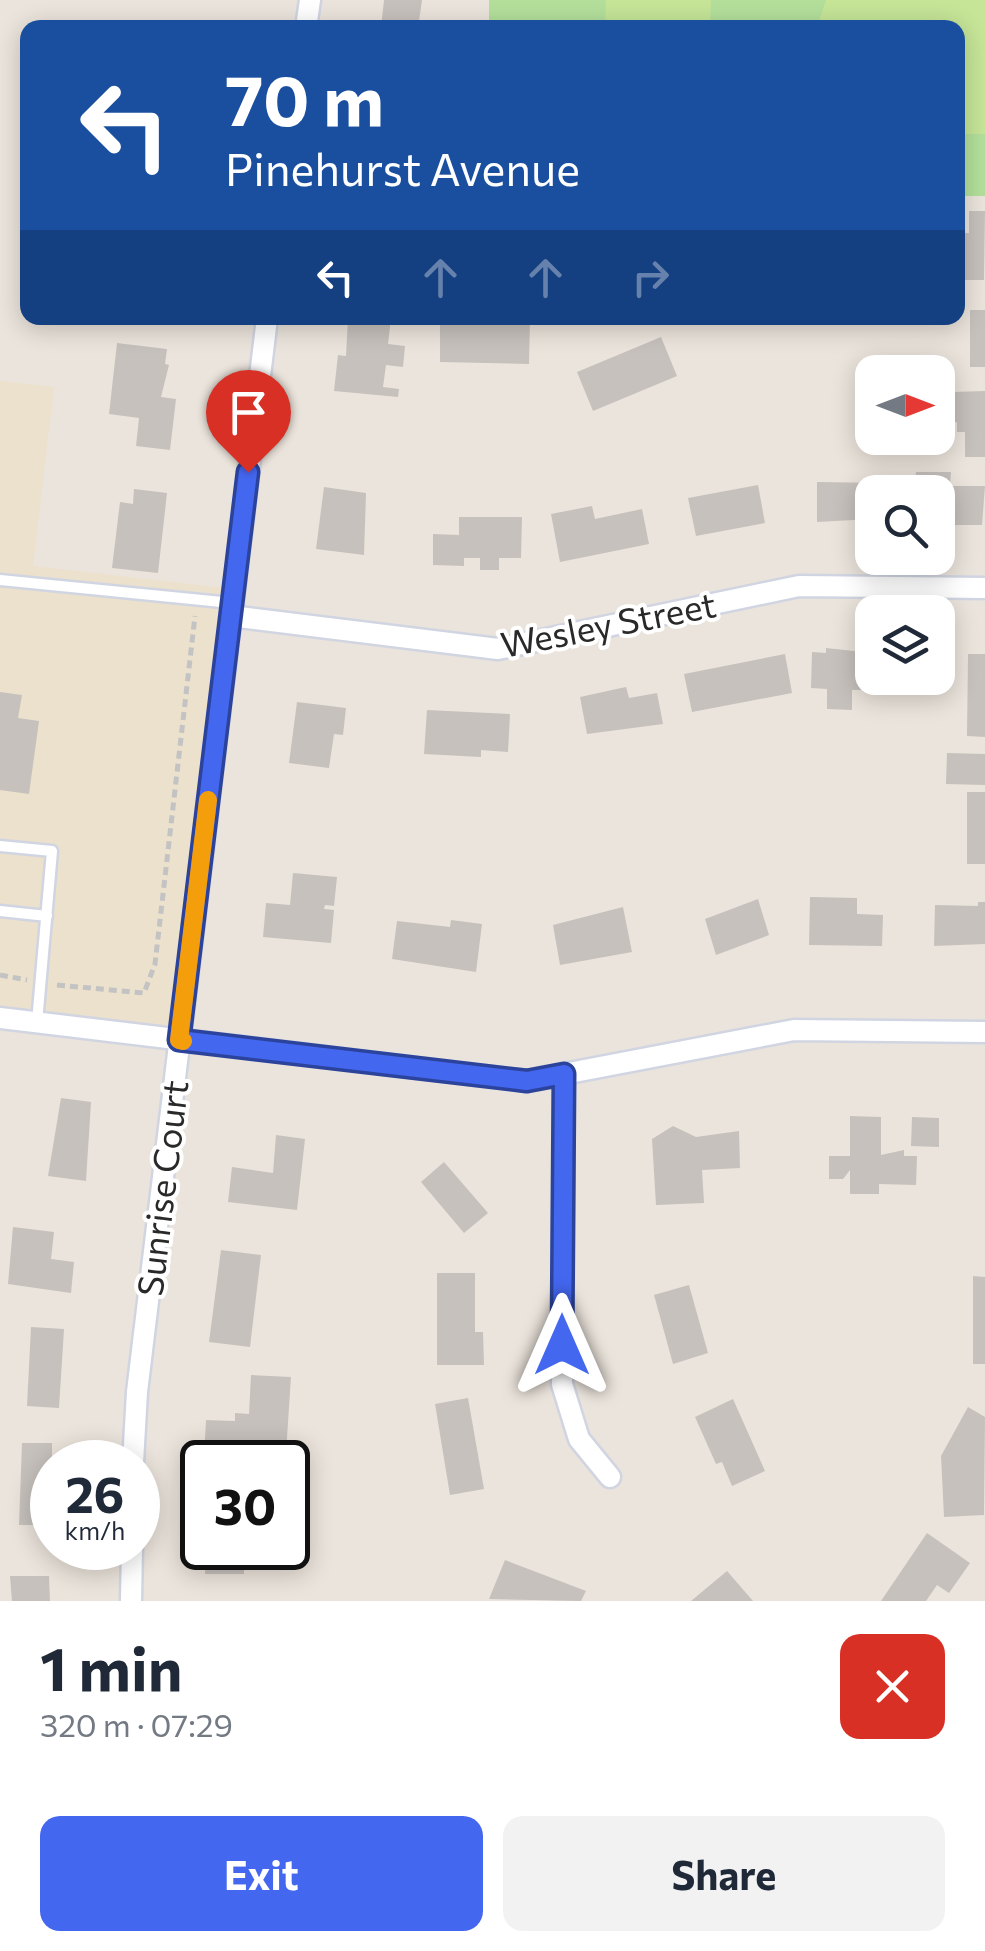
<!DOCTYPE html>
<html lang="en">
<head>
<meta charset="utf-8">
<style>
  body { margin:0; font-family:Commissioner,sans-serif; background:#f2f2f3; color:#1f2937; height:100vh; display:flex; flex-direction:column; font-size:38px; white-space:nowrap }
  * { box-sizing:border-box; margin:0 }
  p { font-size:32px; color:#747a83 }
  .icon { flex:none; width:55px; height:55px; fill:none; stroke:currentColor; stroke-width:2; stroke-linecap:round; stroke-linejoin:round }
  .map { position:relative; height:1601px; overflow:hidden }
  .sheet { display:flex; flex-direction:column; background:#fff; flex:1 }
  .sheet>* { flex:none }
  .banner { position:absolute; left:20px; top:20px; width:945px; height:305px; border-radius:20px; box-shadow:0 5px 25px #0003; background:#1a4fa0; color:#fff; overflow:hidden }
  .needle { width:65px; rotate:90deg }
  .controls { position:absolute; left:855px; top:355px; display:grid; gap:20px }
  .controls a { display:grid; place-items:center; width:100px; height:100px; border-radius:20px; background:#fff; box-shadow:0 5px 25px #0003; font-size:50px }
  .speed { position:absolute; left:30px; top:1440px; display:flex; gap:20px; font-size:50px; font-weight:700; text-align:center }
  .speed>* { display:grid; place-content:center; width:130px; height:130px; border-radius:50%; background:#fff; box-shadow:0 5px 25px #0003; line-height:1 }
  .speed small { font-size:25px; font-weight:400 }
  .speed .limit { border:5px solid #111; border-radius:15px; background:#fff; color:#111 }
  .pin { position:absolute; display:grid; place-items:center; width:85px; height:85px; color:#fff; margin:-102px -42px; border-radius:50% 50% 50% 0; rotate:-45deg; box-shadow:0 0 10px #0007 }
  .pin .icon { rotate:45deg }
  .me { position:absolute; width:110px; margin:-55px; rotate:0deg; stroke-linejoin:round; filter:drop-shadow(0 0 8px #0008) }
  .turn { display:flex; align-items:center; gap:35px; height:210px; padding:0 40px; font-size:45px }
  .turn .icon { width:130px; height:130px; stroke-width:2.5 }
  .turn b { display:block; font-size:70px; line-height:85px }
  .lanes { display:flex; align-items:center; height:95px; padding:0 40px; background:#0003; justify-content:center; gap:50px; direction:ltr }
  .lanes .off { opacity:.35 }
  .round { display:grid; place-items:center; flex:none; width:105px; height:105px; border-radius:20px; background:#f2f2f3 }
  .overview { display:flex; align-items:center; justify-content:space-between; height:170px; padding:0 40px }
  h1 { font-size:60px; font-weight:700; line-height:75px }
  .cta { display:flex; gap:20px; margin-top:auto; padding:20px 40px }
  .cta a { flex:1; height:115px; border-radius:20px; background:#4467f0; color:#fff; font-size:40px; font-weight:700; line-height:115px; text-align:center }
  .cta a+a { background:#f2f2f3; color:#1f2937 }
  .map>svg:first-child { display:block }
  .education { fill:#ece1cc }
  .green { fill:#b3df9b }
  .pitch { fill:#c6e597 }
  .building { fill:#c6c1bc }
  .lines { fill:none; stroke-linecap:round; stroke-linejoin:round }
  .lane-casing { stroke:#d1d5e1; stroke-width:15 }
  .street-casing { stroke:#d1d5e1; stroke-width:25 }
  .path { stroke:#c3c3c3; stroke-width:5; stroke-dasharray:8 5; stroke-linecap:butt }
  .lane { stroke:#fff; stroke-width:10 }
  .street { stroke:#fff; stroke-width:20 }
  .route-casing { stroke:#2c439c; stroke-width:25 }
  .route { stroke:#4467f0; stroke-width:18 }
  .slow { stroke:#f59e0b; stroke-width:18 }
  .labels { text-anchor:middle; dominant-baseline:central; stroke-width:8; stroke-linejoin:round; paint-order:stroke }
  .street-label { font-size:35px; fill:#292929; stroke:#fff }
</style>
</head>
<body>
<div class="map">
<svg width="985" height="1601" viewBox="0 0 985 1601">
  <rect width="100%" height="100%" fill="#ebe4dc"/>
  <path class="education" d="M0 381 54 387 33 566 234 589 179 1040 0 1018Z"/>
  <path class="green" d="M489 0H985V196H958V28H489Z"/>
  <g class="pitch">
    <path d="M606 0H711L710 27H605Z"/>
    <path d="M826 0H985V134H958V28L817 27Z"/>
  </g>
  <g class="building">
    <path d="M384 0H422L418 28H381Z"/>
    <path d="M969 211H985L984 280H958V233H969Z"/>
    <rect x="970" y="310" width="15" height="57"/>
    <path d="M348 318H391L388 344 405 346 403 367 386 365 383 387 399 389 398 397 334 391 338 355 346 356Z"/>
    <path d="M440 318 530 320 529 364 440 362Z"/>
    <path d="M661 337 677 376 593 411 577 372Z"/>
    <path d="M117 343 167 349 165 364 169 365 161 397 176 399 170 450 136 446 139 418 109 414Z"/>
    <path d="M985 391V457H965V432H957V422L952 423V392Z"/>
    <path d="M916 472H951L950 486H985L982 525H944V520H938V492H914Z"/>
    <path d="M817 482 887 483V492H872V519L817 522Z"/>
    <path d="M758 485 765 523 696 536 688 498Z"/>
    <path d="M324 487 366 493 364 555 316 549Z"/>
    <path d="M134 489 167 493 158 573 112 568 120 502 133 504Z"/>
    <path d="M592 506 595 519 642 509 649 544 560 562 551 514Z"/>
    <path d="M459 517H522L521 558H499V570H480V558H464V566L433 565V534L459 535Z"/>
    <path d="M826 648 872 653V678H885L884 690H852V710L827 709V689L811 688 812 652 826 653Z"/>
    <path d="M785 654 792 693 692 712 684 674Z"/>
    <path d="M968 654H985V737L967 736Z"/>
    <path d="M626 687 629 698 657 693 663 724 587 734 580 697Z"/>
    <path d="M0 692 22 695 18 718 39 721 29 794 0 790Z"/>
    <path d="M297 702 346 708 343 735 334 734 329 768 289 763Z"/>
    <path d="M427 710 510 714 508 752 481 750V757L424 754Z"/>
    <path d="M947 753 985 754V785L946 784Z"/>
    <rect x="967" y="792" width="18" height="72"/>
    <path d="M293 873 337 877 334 906 325 905 324 909 334 910 331 943 263 937 266 903 290 905Z"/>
    <path d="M810 897 857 898V914L883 915 882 946 809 945Z"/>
    <path d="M758 899 769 935 716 955 705 919Z"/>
    <path d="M978 902H985V944L934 946 935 905 978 906Z"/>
    <path d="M623 907 632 952 560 965 553 925Z"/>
    <path d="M451 920 482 924 476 972 392 959 397 921 450 927Z"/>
    <path d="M61 1098 91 1102 86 1181 48 1176Z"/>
    <path d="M850 1116 881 1117V1155L904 1150V1156H917L916 1185 879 1184V1194H850V1170L843 1179H829V1156H850Z"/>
    <path d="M912 1117 939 1118V1147L911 1146Z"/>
    <path d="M673 1126 696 1137 739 1131 740 1168 702 1170 704 1203 656 1205 652 1139Z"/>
    <path d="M276 1135 305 1139 297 1210 228 1202 232 1167 273 1173Z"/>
    <path d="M444 1162 488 1213 464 1233 421 1182Z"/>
    <path d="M13 1227 54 1232 51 1259 74 1262 71 1293 8 1284Z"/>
    <path d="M221 1250 261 1255 250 1347 209 1342Z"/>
    <path d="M437 1273H475V1332H483L484 1365H437Z"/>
    <path d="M973 1276 985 1277V1364H973Z"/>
    <path d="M689 1285 708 1353 673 1364 654 1295Z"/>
    <path d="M31 1327 64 1329 59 1408 27 1406Z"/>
    <path d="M251 1375 291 1377 286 1453 204 1456 206 1420 235 1421V1413L249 1414Z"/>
    <path d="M468 1398 484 1489 450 1495 435 1404Z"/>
    <path d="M733 1399 765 1471 732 1486 722 1462 716 1464 695 1417Z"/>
    <path d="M968 1407 985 1417 984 1515 944 1517 941 1456Z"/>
    <path d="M22 1443H52V1525H19Z"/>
    <path d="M196 1485H202V1547H195Z"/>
    <path d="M927 1533 970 1563 949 1593 937 1585 926 1601H881Z"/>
    <path d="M206 1548H244V1574H205Z"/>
    <path d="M505 1560 586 1591 581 1601 489 1599Z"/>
    <path d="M727 1571 753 1601H691Z"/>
    <path d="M10 1576H49L50 1601H12Z"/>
  </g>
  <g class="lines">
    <g class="lane-casing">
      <g id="lane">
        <path d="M0 580 232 603"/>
        <path d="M0 846 52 851 37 1022"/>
        <path d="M0 911 47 916"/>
      </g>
    </g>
    <g class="street-casing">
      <g id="street">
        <path d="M306 28 310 0"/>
        <path d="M231 616 498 649 799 586 985 588"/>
        <path d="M0 1018 527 1081 794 1030 985 1032"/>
        <path d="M564 1074 562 1384 579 1439 610 1477"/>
        <path d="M133 1462 137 1392 267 318"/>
        <path d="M131 1601 132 1548"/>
      </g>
    </g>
    <g class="path">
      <path d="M0 975 27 980"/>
      <path d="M57 985 144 993 155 964 195 616"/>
    </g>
    <use href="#lane" class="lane"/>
    <use href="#street" class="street"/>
  </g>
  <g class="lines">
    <g class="route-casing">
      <path id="route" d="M248 472 179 1040 527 1081 564 1074 562 1345"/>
    </g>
    <use href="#route" class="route"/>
    <path class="slow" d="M183 1041 179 1040 208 800"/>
  </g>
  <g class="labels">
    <g class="street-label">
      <text transform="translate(608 623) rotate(-11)">Wesley Street</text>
      <text transform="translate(161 1188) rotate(-83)">Sunrise Court</text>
    </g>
  </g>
</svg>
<div class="controls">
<a><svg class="needle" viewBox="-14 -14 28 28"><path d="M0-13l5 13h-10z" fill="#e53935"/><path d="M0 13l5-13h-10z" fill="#747a83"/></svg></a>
<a><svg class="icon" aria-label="search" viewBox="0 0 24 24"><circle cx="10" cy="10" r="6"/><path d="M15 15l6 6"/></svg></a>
<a><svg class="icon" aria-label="layers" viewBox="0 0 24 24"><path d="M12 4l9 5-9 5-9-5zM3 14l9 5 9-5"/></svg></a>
</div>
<div class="speed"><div>26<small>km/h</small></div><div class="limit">30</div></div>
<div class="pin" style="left:248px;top:472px;background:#d93025"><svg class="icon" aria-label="arrive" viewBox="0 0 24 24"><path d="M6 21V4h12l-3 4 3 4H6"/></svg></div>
<svg class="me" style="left:562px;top:1345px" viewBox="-20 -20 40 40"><path d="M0-17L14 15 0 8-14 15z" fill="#4467f0" stroke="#fff" stroke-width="4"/></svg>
<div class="banner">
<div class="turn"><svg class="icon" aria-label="left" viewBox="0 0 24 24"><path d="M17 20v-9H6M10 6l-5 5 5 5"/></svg><div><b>70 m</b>Pinehurst Avenue</div></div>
<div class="lanes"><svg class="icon" aria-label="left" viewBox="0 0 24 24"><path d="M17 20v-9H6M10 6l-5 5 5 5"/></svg><svg class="icon off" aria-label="ahead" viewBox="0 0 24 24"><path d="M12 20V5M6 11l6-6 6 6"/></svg><svg class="icon off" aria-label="ahead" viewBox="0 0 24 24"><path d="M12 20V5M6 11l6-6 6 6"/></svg><svg class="icon off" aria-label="right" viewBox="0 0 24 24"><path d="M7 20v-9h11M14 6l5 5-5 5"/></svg></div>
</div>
</div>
<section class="sheet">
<div class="overview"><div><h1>1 min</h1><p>320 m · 07:29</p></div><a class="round" style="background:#d93025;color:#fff"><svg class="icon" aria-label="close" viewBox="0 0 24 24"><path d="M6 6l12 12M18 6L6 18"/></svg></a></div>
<div class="cta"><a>Exit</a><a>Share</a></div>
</section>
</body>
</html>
